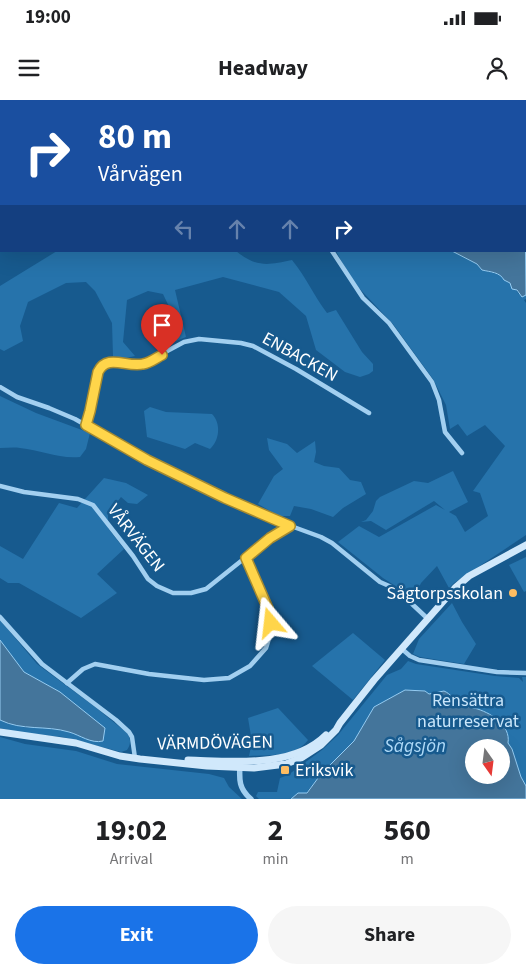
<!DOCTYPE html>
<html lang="en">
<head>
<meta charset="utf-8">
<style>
  body { margin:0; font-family:"Source Sans 3",sans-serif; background:#f6f6f6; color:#202124; height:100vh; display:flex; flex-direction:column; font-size:19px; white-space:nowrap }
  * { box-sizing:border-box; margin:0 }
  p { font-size:16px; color:#757577 }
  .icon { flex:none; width:28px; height:28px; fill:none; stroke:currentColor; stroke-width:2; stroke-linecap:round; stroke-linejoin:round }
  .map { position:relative; height:699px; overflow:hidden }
  .side { display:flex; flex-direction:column; background:#fff; flex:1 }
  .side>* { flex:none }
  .hud { position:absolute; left:0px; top:0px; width:526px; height:152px; box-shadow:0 5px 20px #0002; background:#1a4fa0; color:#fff; overflow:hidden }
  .needle { width:32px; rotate:166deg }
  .buttons { position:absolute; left:465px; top:639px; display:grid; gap:10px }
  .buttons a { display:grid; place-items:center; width:45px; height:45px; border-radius:50%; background:#fff; box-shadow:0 5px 20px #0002; font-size:25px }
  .pin { position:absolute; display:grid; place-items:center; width:42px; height:42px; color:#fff; margin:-51px -21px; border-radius:50% 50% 50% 0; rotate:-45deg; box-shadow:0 0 5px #0007 }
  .pin .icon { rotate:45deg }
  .me { position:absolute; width:55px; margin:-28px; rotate:343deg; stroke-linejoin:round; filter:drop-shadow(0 0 4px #0008) }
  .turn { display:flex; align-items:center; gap:18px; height:105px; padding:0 15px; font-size:22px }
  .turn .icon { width:65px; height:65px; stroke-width:2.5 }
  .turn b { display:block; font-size:35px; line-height:42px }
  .lanes { display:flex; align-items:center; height:48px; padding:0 15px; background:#0003; justify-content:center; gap:25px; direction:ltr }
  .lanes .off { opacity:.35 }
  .eta { display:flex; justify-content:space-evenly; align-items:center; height:85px; text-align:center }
  .eta b { font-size:30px; font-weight:700; line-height:35px }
  .action { display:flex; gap:10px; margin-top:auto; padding:10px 15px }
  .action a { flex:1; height:58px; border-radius:30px; background:#1a73e8; color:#fff; font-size:20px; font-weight:700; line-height:58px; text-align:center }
  .action a+a { background:#f6f6f6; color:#202124 }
  .status { display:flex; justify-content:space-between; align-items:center; height:35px; padding:0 25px; background:#fff; direction:ltr }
  .status svg { height:14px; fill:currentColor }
  header { display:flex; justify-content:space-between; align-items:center; height:65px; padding:0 15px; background:#fff; font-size:22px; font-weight:700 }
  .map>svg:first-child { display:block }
  .green { fill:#2673ab; fill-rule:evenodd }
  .water { fill:#44759b; stroke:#95ccf2; fill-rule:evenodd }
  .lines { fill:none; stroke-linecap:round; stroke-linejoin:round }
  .minor { stroke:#a2cff0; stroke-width:4.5 }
  .tertiary { stroke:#a2cff0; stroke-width:5.5 }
  .secondary { stroke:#d0e8fb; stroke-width:7 }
  .route-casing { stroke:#a68a30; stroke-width:12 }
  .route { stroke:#ffd54a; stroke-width:9 }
  .poi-dot { fill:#ffbd61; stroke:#175a8e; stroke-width:2 }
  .labels { text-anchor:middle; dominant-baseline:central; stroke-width:5; stroke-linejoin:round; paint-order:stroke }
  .street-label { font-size:18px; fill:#fff; stroke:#175a8e }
  .poi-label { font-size:18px; fill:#fff; stroke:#175a8e; text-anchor:end }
  .park-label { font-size:18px; fill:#c9e6fb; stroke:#175a8e }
  .water-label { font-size:19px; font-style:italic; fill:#aed9f7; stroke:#175a8e }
</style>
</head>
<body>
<div class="status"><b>19:00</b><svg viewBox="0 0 49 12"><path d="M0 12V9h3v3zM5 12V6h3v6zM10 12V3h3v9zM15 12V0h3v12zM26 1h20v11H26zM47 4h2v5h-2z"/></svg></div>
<header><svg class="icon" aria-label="menu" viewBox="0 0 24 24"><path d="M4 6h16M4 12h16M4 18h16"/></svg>Headway<svg class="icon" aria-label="person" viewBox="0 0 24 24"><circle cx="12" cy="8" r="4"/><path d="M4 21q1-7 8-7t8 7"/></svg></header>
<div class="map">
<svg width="526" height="699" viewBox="0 0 526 699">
  <rect width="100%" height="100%" fill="#175a8e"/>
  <g class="green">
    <path d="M318 0H526V108L525 1H316Z"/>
    <path d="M57 151H236C257 168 268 165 292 160 306 177 314 196 327 213L336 210 362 252 373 264V271L369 274 360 277 345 272 316 250 306 216 279 192 223 177 175 190 186 237 176 241 169 234 172 213 163 194 148 191 127 200 123 242 135 256 126 258 113 256 112 223 95 191 86 182 66 183 28 202 20 226 23 241 4 251 0 249V186Z"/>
    <path d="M336 151H452L477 164 482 170 497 174 502 176 504 180 510 183 519 194 526 195V199L524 200 526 203V435L454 483 449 488 437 466 421 483 414 498 383 478 338 442 359 426 379 437 436 405 445 410 434 401 386 430 371 421 361 422 366 420 373 411 376 401 380 397 414 381 428 383 453 371 468 402 449 412 456 416 465 432 488 416 480 393 473 391 505 346 485 325 467 336 458 324 450 329 446 305 433 279 393 224 359 188 345 168Z"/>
    <path d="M0 296 36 313 90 333 86 349 80 357C58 359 41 350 20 348 14 347 7 348 0 348Z"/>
    <path d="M150 307 166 312 212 314C221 323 220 340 210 349L195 343 185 349 147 337 144 311Z"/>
    <path d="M267 338 287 344 297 353 315 341 316 352 314 362 324 366 339 368 350 380 361 382 366 394 343 408 333 417 311 409 294 406 290 416H279L258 404 274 376 283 369 269 350Z"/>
    <path d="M104 378 126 383 148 395 137 404 128 403 121 397 108 414V428L124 449 97 474 117 493 81 518 19 483H8L0 478V446L23 459 59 403 77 408Z"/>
    <path d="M526 457V491L524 492 509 465Z"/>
    <path d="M452 503 462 522 476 544 464 564 420 557 413 554 419 539Z"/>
    <path d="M0 520 37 564 95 607 127 633C131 639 131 644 127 650L121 652 63 637 19 633 0 628V620L8 624 27 628 37 627 66 631 77 635 60 592 24 572 0 540Z"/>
    <path d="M353 533 385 560 353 600 312 566Z"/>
    <path d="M408 561 416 564 495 576 519 578 523 582 522 577H526V699H431L429 594 425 591 405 590 374 607 354 641 321 674 306 693H298L291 699H259L256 696 258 692H277L280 678 288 675 322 650 338 635 387 575 401 569ZM474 648H501V675H474Z"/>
    <path d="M278 608 308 640C296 657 268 655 249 656L252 642 248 618Z"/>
    <path d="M0 637 25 644 76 651 117 664 209 674 224 678 229 687 242 699H0Z"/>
  </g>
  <g class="water">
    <path d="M525 108 526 195 522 197 517 190 512 189 510 183 504 180C500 172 490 172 482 170L477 164 452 151H525Z"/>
    <path d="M0 540 24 572 60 592 105 628 103 641C91 644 80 635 69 632 46 625 22 631 0 620Z"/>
    <path d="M405 590 425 591 429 594 444 591C451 594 453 599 459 603 464 606 469 607 474 608 490 612 511 625 508 643L512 649 521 677 526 686V699H291L298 693H307L321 674 354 641 374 607ZM474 648H501V675H474Z"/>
  </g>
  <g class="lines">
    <g class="minor">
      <path d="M215 0V1"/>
      <path d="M209 1 211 0"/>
      <path d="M0 79 1 80"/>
      <path d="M0 141 1 140"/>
      <path d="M332 151 363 198 389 223 432 282 439 300 445 332 462 353"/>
      <path d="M0 287 17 297 49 308 75 319 147 360 225 398 291 426 321 437 332 443 380 482 396 489 428 519"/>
      <path d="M86 325 90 311 98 272 104 264 112 262 143 264 184 242 199 239 241 243 253 246 296 269 369 313"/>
      <path d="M0 386 24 392 78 399 93 405 133 456 148 479 157 486 173 493H191L206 489 270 438 291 426"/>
      <path d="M0 517 42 564 116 620 129 632 132 637 135 658"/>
      <path d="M402 549 410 556 419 560 497 572 526 573"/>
      <path d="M67 583 83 569 95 564 149 574 204 580 229 578 250 566 266 548 271 532V523L269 511 246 458"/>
    </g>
    <path class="tertiary" d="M240 665C239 680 239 689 251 699"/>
    <g class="secondary">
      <path d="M0 632 76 643 120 656 140 659 207 666 254 668 286 664 301 658 321 645 336 630 340 623 374 580 455 488 469 476 526 445"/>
      <path d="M188 660C231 661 292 669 326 635"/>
    </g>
  </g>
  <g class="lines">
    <g class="route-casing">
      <path id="route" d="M162 255C156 258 150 263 143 264 127 268 107 253 98 272L90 311 86 325 147 360 225 398 290 426 270 438 246 458 269 511 271 523"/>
    </g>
    <use href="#route" class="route"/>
  </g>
  <g class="poi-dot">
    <circle cx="513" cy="493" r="5"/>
    <rect x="280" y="665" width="10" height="10" rx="2.5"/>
  </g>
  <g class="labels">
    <g class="street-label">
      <text transform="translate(300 257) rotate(29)">ENBACKEN</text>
      <text transform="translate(136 438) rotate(52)">VÅRVÄGEN</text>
      <text transform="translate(215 643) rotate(-1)">VÄRMDÖVÄGEN</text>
    </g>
    <g class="poi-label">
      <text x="503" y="493">Sågtorpsskolan</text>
      <text x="295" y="670" text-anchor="start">Eriksvik</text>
    </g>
    <g class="park-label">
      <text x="468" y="600">Rensättra<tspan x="468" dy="21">naturreservat</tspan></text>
    </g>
    <g class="water-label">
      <text x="415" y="646">Sågsjön</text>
    </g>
  </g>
</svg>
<div class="buttons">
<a><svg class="needle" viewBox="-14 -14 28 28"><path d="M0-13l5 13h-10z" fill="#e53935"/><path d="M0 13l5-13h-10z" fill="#757577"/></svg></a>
</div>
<div class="pin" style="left:162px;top:255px;background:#d93025"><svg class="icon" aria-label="arrive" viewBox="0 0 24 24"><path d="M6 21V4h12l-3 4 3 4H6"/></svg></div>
<svg class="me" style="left:271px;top:523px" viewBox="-20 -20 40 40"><path d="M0-17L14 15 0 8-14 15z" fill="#ffd54a" stroke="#fff" stroke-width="4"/></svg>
<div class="hud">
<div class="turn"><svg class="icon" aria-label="right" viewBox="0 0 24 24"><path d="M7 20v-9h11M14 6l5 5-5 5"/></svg><div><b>80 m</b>Vårvägen</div></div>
<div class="lanes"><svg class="icon off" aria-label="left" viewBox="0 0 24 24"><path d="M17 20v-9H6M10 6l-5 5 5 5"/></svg><svg class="icon off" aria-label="ahead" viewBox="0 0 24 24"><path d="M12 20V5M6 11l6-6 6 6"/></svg><svg class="icon off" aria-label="ahead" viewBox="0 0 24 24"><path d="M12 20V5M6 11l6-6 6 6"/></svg><svg class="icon" aria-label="right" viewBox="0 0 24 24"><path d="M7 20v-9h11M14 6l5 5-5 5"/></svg></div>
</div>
</div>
<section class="side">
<div class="eta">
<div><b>19:02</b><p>Arrival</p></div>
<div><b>2</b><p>min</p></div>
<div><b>560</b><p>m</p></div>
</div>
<div class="action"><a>Exit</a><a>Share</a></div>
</section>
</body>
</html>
